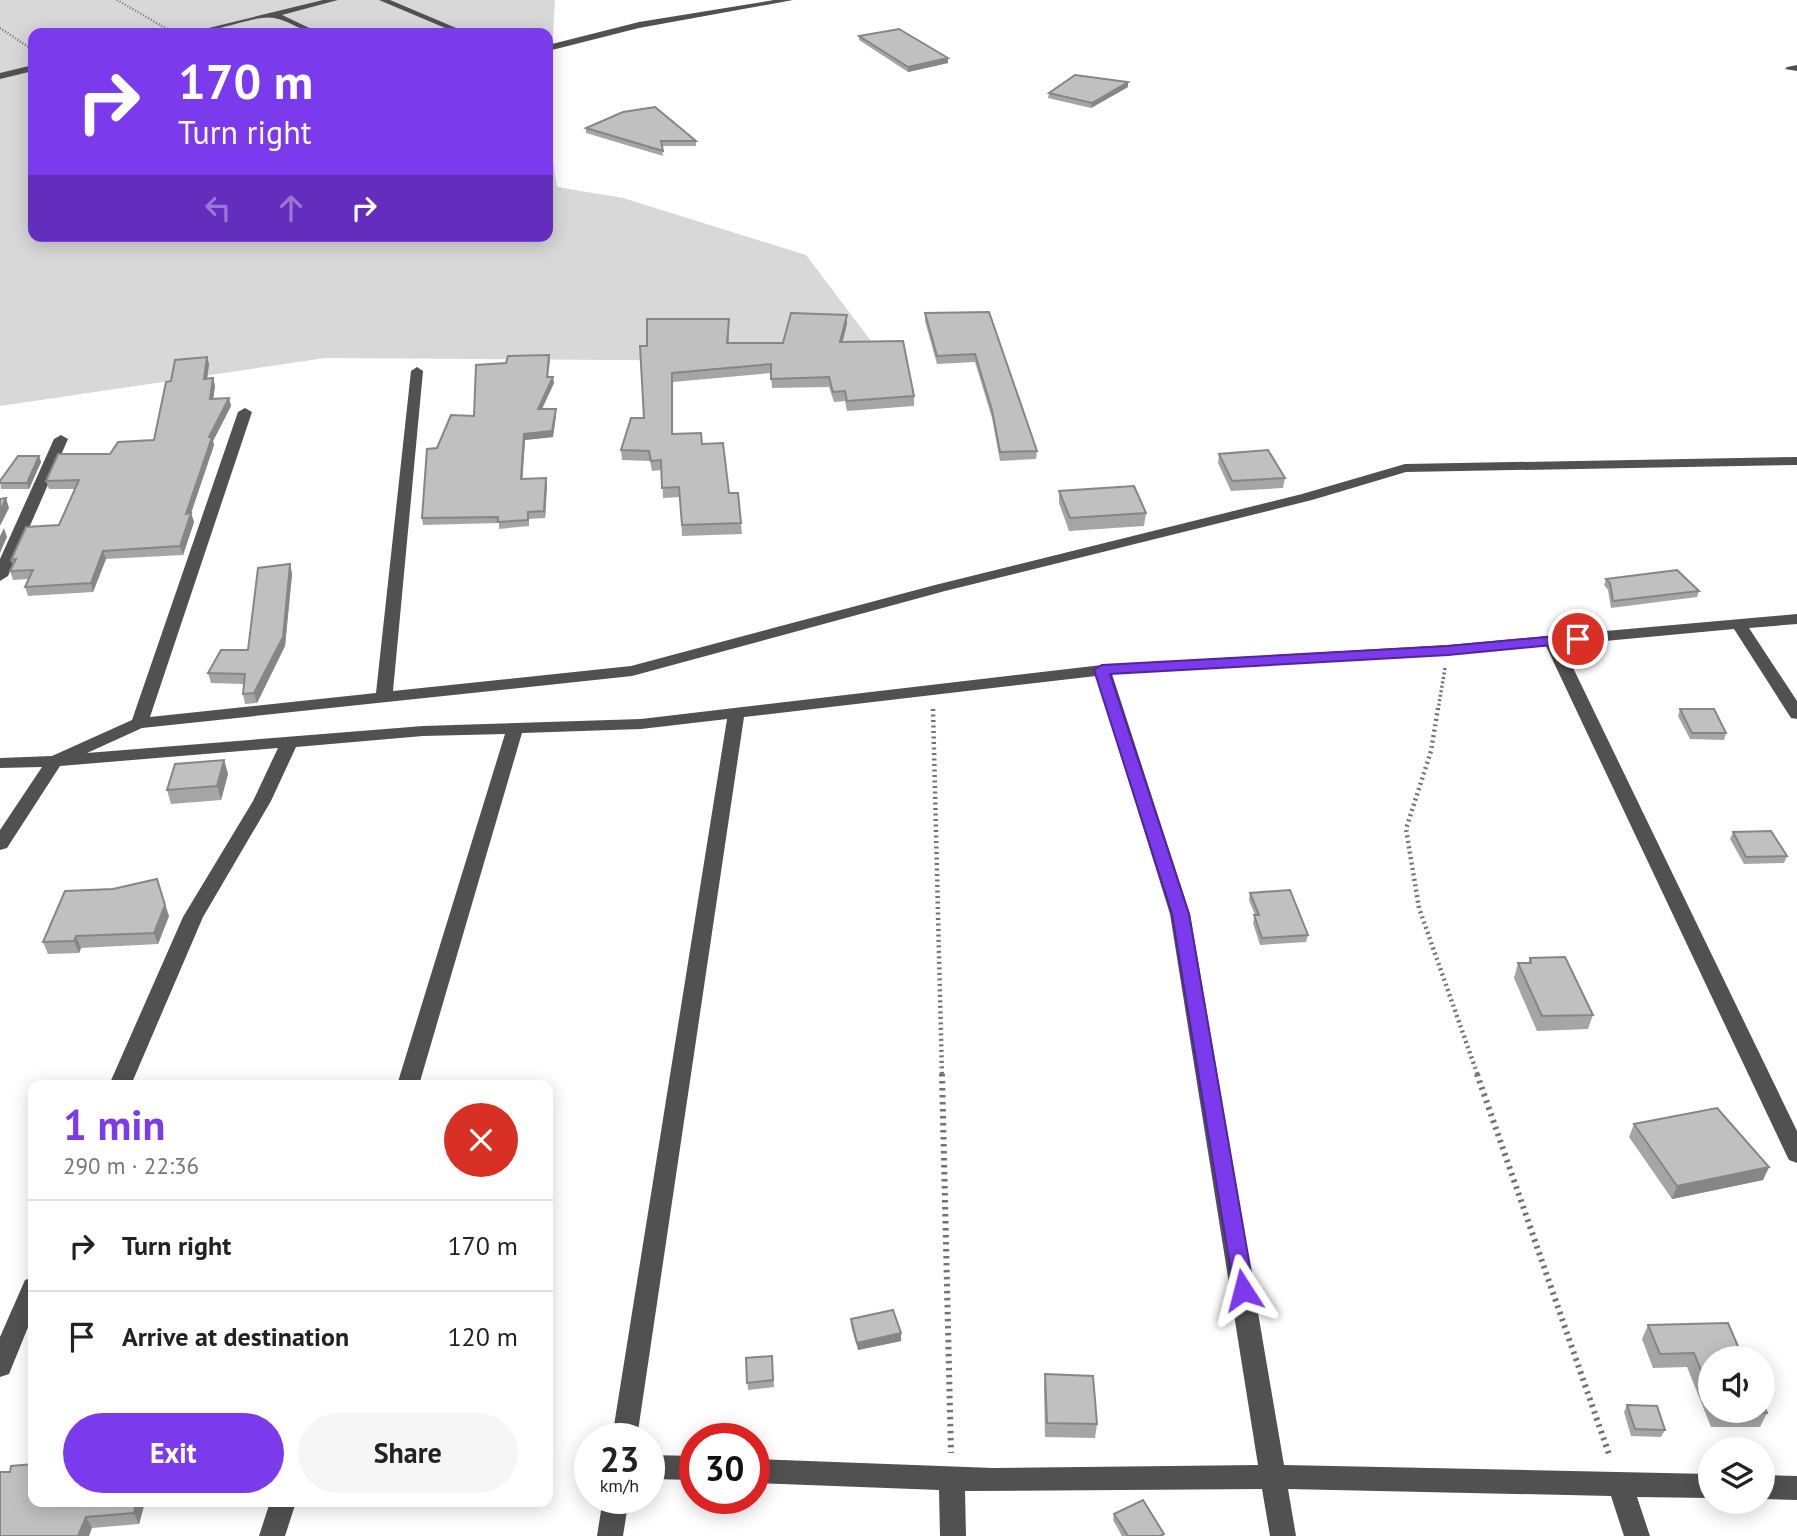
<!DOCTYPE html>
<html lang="en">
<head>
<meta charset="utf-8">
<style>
  body { margin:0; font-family:"PT Sans",sans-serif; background:#f6f6f6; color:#222; height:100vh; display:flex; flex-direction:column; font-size:26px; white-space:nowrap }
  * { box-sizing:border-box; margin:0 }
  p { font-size:23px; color:#767676 }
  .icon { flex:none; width:38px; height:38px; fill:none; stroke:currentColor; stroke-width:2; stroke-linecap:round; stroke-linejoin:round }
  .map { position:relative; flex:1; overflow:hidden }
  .sheet { position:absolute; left:28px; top:1080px; width:525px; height:427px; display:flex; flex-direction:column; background:#fff; border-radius:14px; box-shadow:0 4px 18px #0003 }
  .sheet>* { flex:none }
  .guide { position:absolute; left:28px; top:28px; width:525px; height:214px; border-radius:14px; box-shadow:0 4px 18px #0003; background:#7c3aed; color:#fff; overflow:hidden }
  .fabs { position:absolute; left:1698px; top:1346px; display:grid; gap:14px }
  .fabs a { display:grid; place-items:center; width:77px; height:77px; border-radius:50%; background:#fff; box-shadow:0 4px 18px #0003; font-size:35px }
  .speed { position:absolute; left:574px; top:1423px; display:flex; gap:14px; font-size:35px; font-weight:700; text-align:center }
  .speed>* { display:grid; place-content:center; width:91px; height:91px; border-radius:50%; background:#fff; box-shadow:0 4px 18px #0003; line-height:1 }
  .speed small { font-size:18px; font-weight:400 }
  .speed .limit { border:10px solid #d22; background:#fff; color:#111 }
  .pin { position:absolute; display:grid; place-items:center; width:60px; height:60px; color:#fff; margin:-30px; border:4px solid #fff; border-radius:50%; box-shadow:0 2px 7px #0007 }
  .me { position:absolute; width:77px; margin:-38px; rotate:351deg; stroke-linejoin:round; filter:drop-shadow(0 0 5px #0008) }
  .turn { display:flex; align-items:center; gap:24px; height:147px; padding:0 35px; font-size:32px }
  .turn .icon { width:91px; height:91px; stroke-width:2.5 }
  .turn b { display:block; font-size:49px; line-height:60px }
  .lanes { display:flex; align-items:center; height:66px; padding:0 35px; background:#0003; justify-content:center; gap:35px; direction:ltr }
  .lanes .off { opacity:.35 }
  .round { display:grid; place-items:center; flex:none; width:74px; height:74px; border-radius:37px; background:#f6f6f6 }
  .overview { display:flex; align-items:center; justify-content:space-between; height:119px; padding:0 35px }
  h1 { font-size:42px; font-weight:700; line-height:52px; color:#7c3aed }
  .button { display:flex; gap:14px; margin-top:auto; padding:14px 35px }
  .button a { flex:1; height:80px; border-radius:42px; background:#7c3aed; color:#fff; font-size:28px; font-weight:700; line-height:80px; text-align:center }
  .button a+a { background:#f6f6f6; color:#222 }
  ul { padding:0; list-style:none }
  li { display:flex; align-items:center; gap:21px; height:91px; padding:0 35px; border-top:2px solid #e0e0e0 }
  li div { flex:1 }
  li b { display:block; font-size:26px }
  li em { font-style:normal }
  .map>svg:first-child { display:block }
  .green { fill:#d8d8d8; fill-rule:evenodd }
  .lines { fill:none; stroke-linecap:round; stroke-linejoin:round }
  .path-far3 { stroke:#737373; stroke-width:2.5; stroke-dasharray:1 2; stroke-linecap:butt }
  .path-far2 { stroke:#737373; stroke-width:3.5; stroke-dasharray:2 2.5; stroke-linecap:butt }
  .path-far1 { stroke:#737373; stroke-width:4.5; stroke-dasharray:2 3.5; stroke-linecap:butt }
  .path { stroke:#737373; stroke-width:6; stroke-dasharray:2.5 4.5; stroke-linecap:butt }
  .minor { fill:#515151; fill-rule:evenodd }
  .wall { fill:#a5a5a5 }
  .shaded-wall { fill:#868686 }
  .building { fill:#c0c0c0; stroke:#868686; stroke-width:2 }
  .route { fill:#7c3aed; stroke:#51269a; stroke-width:2 }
</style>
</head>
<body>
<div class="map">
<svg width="1797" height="1536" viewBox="0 0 1797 1536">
  <rect width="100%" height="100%" fill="#fff"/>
  <path class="green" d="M0 0H555L548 129 557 187 623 198 806 255 887 362 325 358 0 406ZM33 33H548V236H33Z"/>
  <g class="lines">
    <g class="path-far3">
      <path d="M117 0 174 33"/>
      <path d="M0 28 33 50"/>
    </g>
    <path class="path-far2" d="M1438 710 1445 668"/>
    <g class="path-far1">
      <path d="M1438 708 1431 751 1406 829 1419 908 1478 1076"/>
      <path d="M933 709 942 1076"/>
    </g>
    <g class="path">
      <path d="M942 1074 951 1453"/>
      <path d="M1477 1074 1610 1457"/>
    </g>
    <g class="minor">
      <path d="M323 0H338L282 15 320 33C302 33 291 21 274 18 257 14 212 34 188 33Z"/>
      <path d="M379 0H390L468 33H457Z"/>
      <path d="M774 0H793L639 28 548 51V45L639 22Z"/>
      <path d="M33 65V71L0 79V73Z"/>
      <path d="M1797 65V71L1785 69 1787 67Z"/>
      <path d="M417 367 423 371 393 691 631 666 935 585 1302 494 1405 464 1797 457V465L1406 472 1312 500 945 591 632 676 142 728 87 753 423 726 641 719 1102 665 1448 645 1797 614V624L1749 628 1797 701V719L1791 718 1734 629 1562 645 1797 1131V1163L1789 1160 1786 1154 1546 646 1448 655 1112 674 1190 914 1284 1465 1710 1474V1498L1637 1497 1650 1536H1624L1611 1496 1288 1489 1296 1536H1270L1262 1489 965 1491 966 1536H940L939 1490 754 1483V1459L993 1468 1258 1465 1170 914 1096 676 744 717 637 1438H612L727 719 641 729 522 733 419 1085H397L505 734 423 736 296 747 271 801 203 917 131 1085H109L183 917 253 801 278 748 60 766 7 848 0 850V830L42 767 0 768V758L52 756 132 720 238 412 245 408 252 412 150 717 376 693 411 371Z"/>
      <path d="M61 435 68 439 8 576 0 581V559L54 439Z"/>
      <path d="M33 1277V1315L9 1374 0 1377V1337L25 1280Z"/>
      <path d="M649 1455 695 1456V1480L649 1479Z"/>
      <path d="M1762 1475 1797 1476V1500L1762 1499Z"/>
      <path d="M603 1498H629L623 1536H597Z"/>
      <path d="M270 1502H296L285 1536H259Z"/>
    </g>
  </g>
  <g class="wall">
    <path d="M859 36 948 58V63L908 72 859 40Z"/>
    <path d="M1128 87 1091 108 1048 98 1049 93Z"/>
    <path d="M586 128 696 141V146H662L663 156 586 133Z"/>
    <path d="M989 312 1037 451 1036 459 1000 461 992 418 975 362 937 364 925 321V313Z"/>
    <path d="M847 315V324L842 342 914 396V406L847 411 845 401 834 402 829 387 772 388 771 373 673 382 672 434 702 444 729 493H738L742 534 682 536 680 497 663 498 662 470 652 471 650 461 622 460 621 450 644 418 647 346 729 319V343H783Z"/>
    <path d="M549 355 550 361 548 377 554 383 542 409 556 415 553 437 525 440 522 479 546 478 547 484 545 518 529 519V526L499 529V523L423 525 422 518 437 448 474 416 506 363Z"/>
    <path d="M207 357 209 364 207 379 213 378 215 386 213 399 229 398 231 406 213 441 214 445 191 513 194 522 183 555 106 559 93 592 28 596 25 587 29 579 13 580 10 571 13 566 11 560 59 525 75 489H49L46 481 110 454 154 440 171 381Z"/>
    <path d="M1219 454 1285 478 1283 488 1231 491 1218 463Z"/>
    <path d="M39 456 41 462 29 489H1L0 481Z"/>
    <path d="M1059 491 1146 513 1144 526 1069 531 1059 503Z"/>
    <path d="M290 564 292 574 285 646 257 703 245 704 243 694 244 684 211 683 208 673 248 650Z"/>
    <path d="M1606 579 1699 591 1697 597 1611 608 1608 590 1604 585Z"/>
    <path d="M1680 709 1726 733 1724 740 1690 739 1678 716Z"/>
    <path d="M224 760 228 774 221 800 171 804 167 790Z"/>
    <path d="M1733 832 1787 856 1784 863 1744 864 1730 839Z"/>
    <path d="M1250 893 1308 935 1306 942 1260 945 1253 923 1255 915 1249 900Z"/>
    <path d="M169 916 158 944 81 948 79 953 48 954 43 942Z"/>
    <path d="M1530 958 1593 1015 1588 1029 1537 1031 1514 978 1518 963H1528Z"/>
    <path d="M1634 1124 1769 1167 1763 1180 1672 1199 1629 1137Z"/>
    <path d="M851 1319 901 1341 858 1350 851 1326Z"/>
    <path d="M1648 1325 1710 1358V1410H1762L1767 1413 1760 1427H1711L1687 1367 1653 1368 1642 1339Z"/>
    <path d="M772 1356 774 1387 748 1390 746 1358Z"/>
    <path d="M1045 1374 1097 1424 1095 1438 1045 1437 1044 1388Z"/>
    <path d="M1627 1405 1665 1430 1661 1437 1631 1436 1624 1412Z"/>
    <path d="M33 1502H145L139 1524 92 1528Z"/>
    <path d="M1114 1514 1164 1536H1122L1113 1520Z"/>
  </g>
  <g class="shaded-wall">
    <path d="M948 58V63L908 72V67Z"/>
    <path d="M1128 82V87L1091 108 1092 103Z"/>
    <path d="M847 315V324L840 352V342Z"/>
    <path d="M207 357 209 364 206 387 204 379Z"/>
    <path d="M672 373 673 382 672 444Z"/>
    <path d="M553 377 554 383 539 415 538 409Z"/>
    <path d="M213 378 215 386 212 406 210 399Z"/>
    <path d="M229 398 231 406 213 441 214 445 188 522 186 514 209 437Z"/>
    <path d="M556 409V415L553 437 525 440 522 486 521 479 524 434Z"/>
    <path d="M39 456 41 462 29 489 27 483Z"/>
    <path d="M546 478 547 484 545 518 544 511Z"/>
    <path d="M6 498 9 508 0 526V511Z"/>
    <path d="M191 513 194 522 183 555 180 546Z"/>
    <path d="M4 528 7 537 0 553V536Z"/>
    <path d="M103 551 106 559 93 592 91 583Z"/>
    <path d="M290 564 292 574 285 646 257 703 254 693Z"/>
    <path d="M224 760 228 774 221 800 217 786Z"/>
    <path d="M157 879 169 916 158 944 154 933Z"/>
    <path d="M76 936 81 948 79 953 74 941Z"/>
    <path d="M1769 1167 1763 1180 1672 1199 1677 1186Z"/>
    <path d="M901 1333V1341L858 1350 857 1343Z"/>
    <path d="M136 1502H145L139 1524 134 1513Z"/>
    <path d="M86 1517 92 1528 89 1536H78Z"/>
  </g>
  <g class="building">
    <path d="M899 29 948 58 908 67 859 36Z"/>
    <path d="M1075 75 1128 82 1092 103 1049 93Z"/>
    <path d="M655 107 696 141H661L663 151 586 128 623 112Z"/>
    <path d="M989 312 1037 451 1000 452 992 410 975 354 937 356 925 313Z"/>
    <path d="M791 313 847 315 840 342 903 341 914 396 847 401 845 391 833 392 829 377 771 379V364L672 373V434L701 433 702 444 723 443 729 493H738L741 523 682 525 679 487 662 488 661 460 651 461 649 451 621 450 631 418H644L640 346H647V319H729L727 343H783Z"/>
    <path d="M549 355 547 377H553L538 409H556L552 431 524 434 521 479 546 478 544 511 528 512V520L498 522V517L422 518 427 449 437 448 451 415 474 416 476 365 506 363 508 356Z"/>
    <path d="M207 357 204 379 213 378 210 399 229 398 209 437H212L186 514 191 513 180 546 103 551 91 583 25 587 33 570 10 571 16 559 11 560 26 527 59 525 79 480 46 481 58 454H110L118 442 154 440 166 382 171 381 175 360Z"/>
    <path d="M1268 450 1285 478 1232 481 1219 454Z"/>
    <path d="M18 456H39L27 483H0V481Z"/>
    <path d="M1134 486 1146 513 1070 518 1059 491Z"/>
    <path d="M6 498 0 511V499Z"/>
    <path d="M290 564 283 637 254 693 243 694 245 674 208 673 221 650H248L258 568Z"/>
    <path d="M1677 570 1699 591 1613 601 1610 583 1606 579Z"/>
    <path d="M1680 709H1714L1726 733H1692Z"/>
    <path d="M224 760 217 786 167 790 175 764Z"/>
    <path d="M1771 831 1787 856 1746 857 1733 832Z"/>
    <path d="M157 879 165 905 154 933 76 936 74 941 43 942 65 891 113 889Z"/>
    <path d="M1290 890 1308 935 1262 938 1254 915H1259L1250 893Z"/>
    <path d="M1565 957 1593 1015 1542 1016 1518 963H1531L1530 958Z"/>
    <path d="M1717 1108 1769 1167 1677 1186 1634 1124Z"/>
    <path d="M893 1310 901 1333 857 1343 851 1319Z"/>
    <path d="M1728 1323 1743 1358H1710V1392L1694 1353 1660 1354 1648 1325Z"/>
    <path d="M772 1356 773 1380 747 1383 746 1358Z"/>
    <path d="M1045 1374 1093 1376 1097 1424 1047 1423Z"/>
    <path d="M1762 1401 1767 1413H1718L1717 1410H1762Z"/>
    <path d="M1627 1405 1657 1406 1665 1430 1635 1429Z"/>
    <path d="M33 1464V1502H136L134 1513 86 1517 78 1536H0V1472H10L11 1466Z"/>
    <path d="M1143 1500 1164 1534 1160 1536H1128L1114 1514Z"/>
  </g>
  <path class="route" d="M1578 634 1583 636V642L1448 655 1110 674 1189 914 1254 1290 1250 1296 1243 1299 1235 1296 1172 914 1094 670 1102 665 1448 646Z"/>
</svg>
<div class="fabs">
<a><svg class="icon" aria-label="sound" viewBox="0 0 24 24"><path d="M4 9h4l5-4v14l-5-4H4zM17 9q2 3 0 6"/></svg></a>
<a><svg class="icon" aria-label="layers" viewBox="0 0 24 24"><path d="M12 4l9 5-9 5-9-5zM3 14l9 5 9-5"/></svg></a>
</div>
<div class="speed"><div>23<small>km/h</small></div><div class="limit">30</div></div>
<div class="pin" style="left:1578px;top:639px;background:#d93025"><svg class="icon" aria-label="arrive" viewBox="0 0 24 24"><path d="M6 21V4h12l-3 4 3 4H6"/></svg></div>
<svg class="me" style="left:1243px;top:1290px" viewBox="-20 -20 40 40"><path d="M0-17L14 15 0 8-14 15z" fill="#7c3aed" stroke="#fff" stroke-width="4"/></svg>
<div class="guide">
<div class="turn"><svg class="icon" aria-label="right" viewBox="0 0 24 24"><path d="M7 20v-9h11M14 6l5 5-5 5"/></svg><div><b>170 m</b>Turn right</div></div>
<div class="lanes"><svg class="icon off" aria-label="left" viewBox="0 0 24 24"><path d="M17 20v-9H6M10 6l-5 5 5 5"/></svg><svg class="icon off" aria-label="ahead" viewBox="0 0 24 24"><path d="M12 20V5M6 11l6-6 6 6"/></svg><svg class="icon" aria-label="right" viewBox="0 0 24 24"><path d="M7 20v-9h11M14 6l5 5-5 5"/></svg></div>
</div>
<section class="sheet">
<div class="overview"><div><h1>1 min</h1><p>290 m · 22:36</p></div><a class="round" style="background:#d93025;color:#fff"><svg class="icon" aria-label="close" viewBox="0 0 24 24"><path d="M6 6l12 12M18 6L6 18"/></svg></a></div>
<ul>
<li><svg class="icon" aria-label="right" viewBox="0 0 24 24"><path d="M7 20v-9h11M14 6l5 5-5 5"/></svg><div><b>Turn right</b></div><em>170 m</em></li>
<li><svg class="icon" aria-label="arrive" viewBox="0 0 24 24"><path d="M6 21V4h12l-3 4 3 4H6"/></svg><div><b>Arrive at destination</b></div><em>120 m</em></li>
</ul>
<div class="button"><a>Exit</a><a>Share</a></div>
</section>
</div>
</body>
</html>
